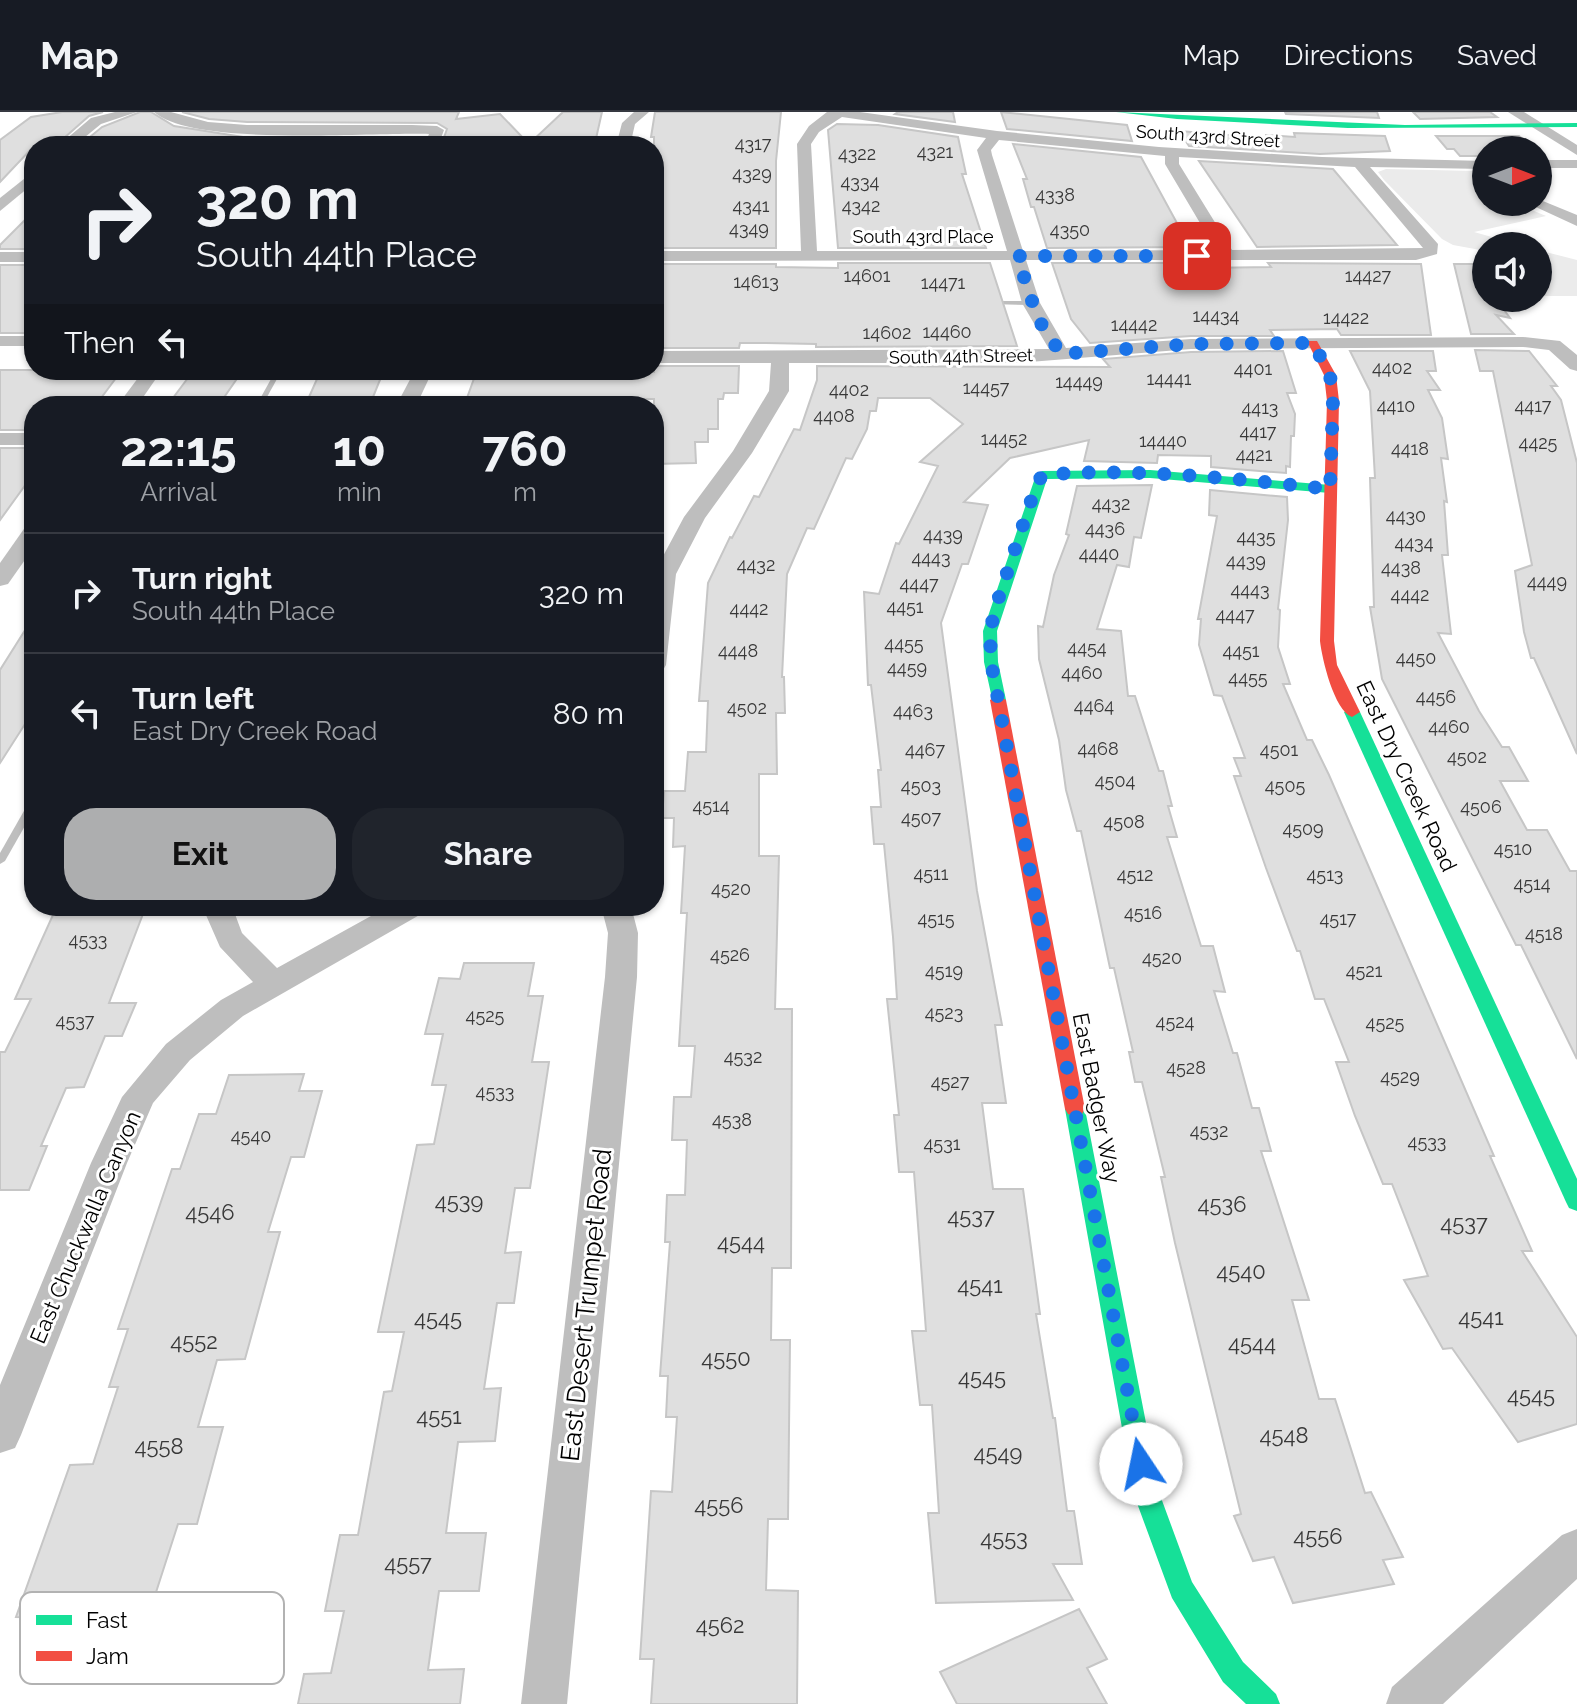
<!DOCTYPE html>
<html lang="en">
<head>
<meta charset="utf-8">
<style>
  body { margin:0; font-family:Raleway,sans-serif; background:#20242c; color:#f1f3f6; height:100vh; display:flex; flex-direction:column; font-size:30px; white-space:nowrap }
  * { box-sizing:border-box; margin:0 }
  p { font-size:26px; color:#9ea1a6 }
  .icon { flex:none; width:44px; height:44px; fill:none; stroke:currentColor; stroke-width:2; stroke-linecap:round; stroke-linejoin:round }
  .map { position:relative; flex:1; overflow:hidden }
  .sheet { position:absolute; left:24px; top:284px; width:640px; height:520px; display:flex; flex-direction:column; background:#171b24; border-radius:32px; box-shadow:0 2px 6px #0004 }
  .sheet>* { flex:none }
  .guide { position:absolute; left:24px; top:24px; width:640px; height:244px; border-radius:32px; box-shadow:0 2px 6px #0004; background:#171b24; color:#f1f3f6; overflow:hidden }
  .needle { width:52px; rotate:90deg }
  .tools { position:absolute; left:1472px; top:24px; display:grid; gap:16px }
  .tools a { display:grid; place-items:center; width:80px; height:80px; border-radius:50%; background:#171b24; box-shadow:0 2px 6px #0004; font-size:40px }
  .pin { position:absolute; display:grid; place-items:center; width:68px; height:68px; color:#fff; margin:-34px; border-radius:16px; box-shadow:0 4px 12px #0006 }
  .me { position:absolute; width:88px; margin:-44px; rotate:349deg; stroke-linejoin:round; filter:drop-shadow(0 0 6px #0008) }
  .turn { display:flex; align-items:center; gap:28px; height:168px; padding:0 40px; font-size:36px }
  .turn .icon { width:104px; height:104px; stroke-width:2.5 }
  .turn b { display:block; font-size:56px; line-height:68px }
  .then { display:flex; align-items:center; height:76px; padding:0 40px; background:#0003; gap:16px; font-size:30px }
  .eta { display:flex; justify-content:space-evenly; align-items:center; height:136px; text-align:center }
  .eta b { font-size:48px; font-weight:700; line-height:56px }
  .cta { display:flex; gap:16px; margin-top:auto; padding:16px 40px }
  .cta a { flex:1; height:92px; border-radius:32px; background:#adaeaf; color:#111; font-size:32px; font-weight:700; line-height:92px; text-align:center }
  .cta a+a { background:#20242c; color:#f1f3f6 }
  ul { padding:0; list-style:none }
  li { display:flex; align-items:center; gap:24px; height:120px; padding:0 40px; border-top:2px solid #363941 }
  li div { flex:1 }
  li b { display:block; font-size:30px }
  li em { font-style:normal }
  header { display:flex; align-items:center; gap:48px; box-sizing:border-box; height:112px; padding:0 40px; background:#171b24; border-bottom:2px solid #363941 }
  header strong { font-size:38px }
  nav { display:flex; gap:44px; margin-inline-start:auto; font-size:28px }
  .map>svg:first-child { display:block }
  .green { fill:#ebebeb }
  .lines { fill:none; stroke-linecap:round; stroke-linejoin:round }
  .stream { fill:#bebebe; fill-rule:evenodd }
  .building { fill:#dfdfdf; stroke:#c6c6c6; stroke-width:2 }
  .street { fill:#bebebe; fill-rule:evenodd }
  .fast { fill:#16e098; fill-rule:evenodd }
  .jam { fill:#f24e42; fill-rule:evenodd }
  .route { stroke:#1a73e8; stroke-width:14; stroke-dasharray:0 25.2 }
  .labels { text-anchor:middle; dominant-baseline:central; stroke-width:6; stroke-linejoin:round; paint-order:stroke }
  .far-street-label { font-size:18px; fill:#000; stroke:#fff }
  .number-label { font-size:18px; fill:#383838 }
  .street-label { font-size:22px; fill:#000; stroke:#fff }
  .near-number-label { font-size:22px; fill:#383838 }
  .near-street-label { font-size:26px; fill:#000; stroke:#fff }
  .key { fill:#fff; stroke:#b2b2b2; stroke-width:2 }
  .key-label { font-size:22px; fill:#000 }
</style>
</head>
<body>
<header>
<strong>Map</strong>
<nav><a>Map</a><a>Directions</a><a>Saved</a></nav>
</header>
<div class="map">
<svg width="1577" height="1592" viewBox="0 0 1577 1592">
  <rect width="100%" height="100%" fill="#fff"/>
  <g class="green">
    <path d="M1386 57 1475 59 1486 66V90H1513L1546 104 1474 120 1524 134H1486V139L1453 133 1442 127 1384 68 1378 60Z"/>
    <path d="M1538 138 1577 148V184H1538Z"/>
  </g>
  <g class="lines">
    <g class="stream">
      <path d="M989 189H1031L1034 191 1031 193 987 192V190Z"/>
      <path d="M276 258H282L262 294H256Z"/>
      <path d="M34 687V698L5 749 0 752V741L29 690Z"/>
    </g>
  </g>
  <g class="building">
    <path d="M62 0H103L89 4 55 34H34L0 70V28L31 5Z"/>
    <path d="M140 0H151L174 14 243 25H424L422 31H405L404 34H79L102 15Z"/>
    <path d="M182 0H459L456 7 500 2 527 30H505L503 34 442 31 447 17 437 11 247 10 209 7Z"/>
    <path d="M563 0H602L595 31 531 30Z"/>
    <path d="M655 0H781L776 49V136H654V25H651Z"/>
    <path d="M898 0H953L955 10 895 2Z"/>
    <path d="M1001 0 1127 13 1132 29 1007 17Z"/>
    <path d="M1285 0H1377L1379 6 1286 2Z"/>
    <path d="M1413 0H1490L1497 5 1420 7Z"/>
    <path d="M837 12 878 13 958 25 966 62H962L986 136H838L828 18Z"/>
    <path d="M1179 19 1266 26V23L1295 25 1294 21 1385 24 1390 39 1320 42 1189 34Z"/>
    <path d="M1436 24H1519L1536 38H1486V44H1460L1454 37H1447Z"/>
    <path d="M1013 32 1141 45 1190 135 1047 136 1034 95H1031L1023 67H1027Z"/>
    <path d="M1199 49 1333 57 1397 133 1257 135Z"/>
    <path d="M34 99V137H0V133Z"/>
    <path d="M838 151H990L1017 234 816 235V232L766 231H740L739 236H654V152H776V155L838 156Z"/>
    <path d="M1052 151H1199L1202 156 1271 155 1268 151 1421 152 1431 223H1341L1337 217 1270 218 1274 224H1191L1090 231 1071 207Z"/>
    <path d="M1454 152H1486V186H1495L1510 206 1496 203 1514 222H1471Z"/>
    <path d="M0 153H34V218L31 221H0Z"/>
    <path d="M1475 238 1529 239 1557 274H1551L1561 288 1577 351V642L1534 546H1531L1524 520 1515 459 1532 453 1493 259H1480Z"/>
    <path d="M1283 239 1296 281H1287L1295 302 1294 324H1291L1290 355 1286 354V361L1211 355V344L1158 343 1157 351 1084 349 1089 328 1010 346 964 390 988 393 968 452H962L941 511 977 779 1002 913H995L1006 991H982L993 1077H1023L1040 1202H1036L1053 1306H1055L1067 1399H1074L1082 1452H1053L1073 1488 936 1491 928 1401H939L932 1293H920L912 1219H926L914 1060H899L894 1003H899L887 887H897L893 825 884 732H874L871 695H881L878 658H881L871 573H868L864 480 879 482 896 431 899 432 938 354 920 350 963 312 930 286H878L876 299H870L867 317 852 347 846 346 814 417 807 416 787 462 782 565H784L785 601H776L777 662H759V744H779L775 897H792L791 1156H772L771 1228H790L788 1407H768L766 1478 798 1479 797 1592H651L654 1547H640L651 1379 672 1380 677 1305H666L668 1264H660L670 1130H665L667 1083H685L687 1028H672L674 985H691L695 934H679L687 801H681L685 734 673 735 674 706H662L664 679H685L688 640H706L708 589H699L708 471 730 425 732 426 754 384 759 385 794 317 800 318 817 268V254L1110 255 1103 247 1191 240Z"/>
    <path d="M1350 239H1433L1436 259H1427L1440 278H1428L1442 306 1448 347 1441 346 1447 390 1444 389 1448 443H1442L1451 522 1438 521 1479 599 1502 635H1509L1528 669H1500L1527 718H1547L1570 759H1577V947L1521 833H1516L1382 567 1370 495H1374L1370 366H1375L1370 279Z"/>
    <path d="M654 254H739L738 281H724L723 287H718V317H708V330H695L696 351 654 352V287L467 286 476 261 654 260Z"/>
    <path d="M0 258H122L95 294H34V318H0Z"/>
    <path d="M200 258H243L218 294H167L191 262H197Z"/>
    <path d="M321 258H384L371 290H362L360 294H305Z"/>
    <path d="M0 336H34V361L0 408Z"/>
    <path d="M1152 373 1141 426 1134 425 1129 455 1117 453 1097 517 1121 519 1128 584H1135L1159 659H1163L1172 694H1168L1177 725H1167L1201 834H1213L1225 880 1214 879 1233 941H1237L1252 996H1259L1271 1039H1261L1309 1188H1292L1319 1287H1335L1365 1381 1371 1380 1403 1445 1383 1448 1394 1472 1293 1491 1274 1445 1253 1449 1234 1404 1241 1402 1175 1131 1161 1065H1165L1142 970H1135L1129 940H1133L1114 856H1110L1081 719H1077L1066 678 1059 628 1039 547 1038 514 1043 515 1054 463 1069 423 1066 422 1077 374Z"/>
    <path d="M1210 378 1287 385 1288 408 1278 497 1280 498 1278 535 1290 572H1283L1307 628H1312L1329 663 1494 1044H1490L1532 1139H1522L1577 1225V1312L1518 1330 1452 1236 1443 1237 1404 1168 1428 1164 1392 1072H1383L1355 1004 1336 950H1349L1324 887H1315L1300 839H1297L1266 756 1234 664H1241L1234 646H1245L1222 584 1214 583 1199 533 1201 507H1198L1217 404 1209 403Z"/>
    <path d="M34 504V598L0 651V558Z"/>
    <path d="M57 794H146L109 891H136L122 924H105L84 975 66 976 41 1034H47L29 1078H0V940H5L31 887H15Z"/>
    <path d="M464 851H534L528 884H543L532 950H549L530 1076H515L505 1141 521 1140 514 1191H497L484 1277 501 1276 495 1329 458 1330 446 1421H486L479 1479H439L428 1558 464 1557 460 1592H298L304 1562 331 1561 344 1499H325L340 1423H358L384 1280 392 1279 404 1220H378L417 1033 434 1032 446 973H432L443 922H425L439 866 460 867Z"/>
    <path d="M304 962 299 979H322L304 1045H291L268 1120H280L245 1247 217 1248 198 1315H223L197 1412H178L130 1561 38 1560 59 1506 16 1505 70 1353 93 1352 118 1275H109L128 1217H118L172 1057H180L199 1002H216L229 963Z"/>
    <path d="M1079 1497 1107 1547 1087 1556 1107 1592H957L940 1560Z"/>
  </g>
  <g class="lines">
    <g class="street">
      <path d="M115 0H137L101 12 74 34H58L91 6Z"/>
      <path d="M154 0H171L208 10 247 13H412L437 14 444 18 438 34H424L429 22C372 20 193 35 154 0Z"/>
      <path d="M634 0H649L635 12 630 34H616L622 11Z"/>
      <path d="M827 0H860L997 19 1159 35 1322 45 1486 49V57L1370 55 1438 132 1437 142 1416 148H1026L1040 191 1066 236 1191 227 1523 225 1560 229 1577 243V259L1570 257 1549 238 1523 235 1191 237 1017 251H789V279L752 341 705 406 676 462 666 553 663 558 654 560V461L684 405 733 339 769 279 771 251H654V239L1049 237 1022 191 1010 148 654 149V139H801L797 32 809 14ZM842 5 986 26 977 38 1007 139H817L811 32 819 20ZM999 28 1165 44V52L1216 138 1023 139 992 43 991 38ZM1179 45 1355 55 1423 136 1232 138 1179 52Z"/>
      <path d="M1508 0H1524L1577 33V43Z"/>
      <rect x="1538" y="48" width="39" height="8"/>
      <path d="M34 59V71L0 99V86Z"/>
      <path d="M1538 87 1577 103V114L1525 90H1538Z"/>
      <rect x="0" y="140" width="34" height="10"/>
      <rect x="0" y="224" width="34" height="10"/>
      <path d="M144 258H162L137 294H117Z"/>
      <path d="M415 258H433L416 294H396Z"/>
      <rect x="0" y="321" width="34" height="12"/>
      <path d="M34 412V435L8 472 0 474V451L26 414Z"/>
      <path d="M202 794H232L242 821 277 856 389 794H427L423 801 243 904 190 948 153 991 127 1051 21 1323 15 1336 0 1341V1273L91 1051 122 985 166 932 221 888 253 870 220 835Z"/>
      <path d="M601 794H631L638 821 637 865 567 1592H521L605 865 608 821Z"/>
      <path d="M1577 1417V1467L1443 1592H1386L1392 1575 1562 1423Z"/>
    </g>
    <g class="fast">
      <path d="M1116 0 1405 13 1577 11V15L1348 16 1177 7Z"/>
      <path d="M1150 358 1330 373 1336 377 1330 381 1150 366 1047 367 997 519 998 550 1006 588 1003 591H993L984 550 983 519 1036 363 1042 359Z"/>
      <path d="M1352 595 1360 600 1577 1067V1099L1569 1096 1566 1090 1344 600Z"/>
      <path d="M1075 989 1082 992 1085 997 1160 1383 1192 1470 1243 1550 1276 1582 1280 1592H1246L1223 1570 1172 1486 1134 1383 1065 997 1068 992Z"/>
    </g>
    <g class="jam">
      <path d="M1309 229H1317L1336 263 1339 289 1334 529 1337 553 1360 600 1352 605C1334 598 1322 547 1320 529L1327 289 1324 263 1308 231Z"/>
      <path d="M998 583 1006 588 1085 997 1082 1002 1075 1005 1068 1002 1065 997 990 588Z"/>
    </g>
  </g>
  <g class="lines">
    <path class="route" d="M1141 1352 991 550 990 519 996 494 1035 377 1042 363C1137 355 1236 367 1330 377L1333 289 1330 263 1313 231 1191 232 1061 242 1038 207 1017 144H1197"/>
  </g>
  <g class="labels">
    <g class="far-street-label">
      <text transform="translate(1208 24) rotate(4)">South 43rd Street</text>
      <text x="923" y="124">South 43rd Place</text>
      <text transform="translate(961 244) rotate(-1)">South 44th Street</text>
    </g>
    <g class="number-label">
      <text x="753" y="31">4317</text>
      <text x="935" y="39">4321</text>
      <text x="857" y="41">4322</text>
      <text x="752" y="61">4329</text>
      <text x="860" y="69">4334</text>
      <text x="1055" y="82">4338</text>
      <text x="751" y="93">4341</text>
      <text x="861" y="93">4342</text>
      <text x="749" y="116">4349</text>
      <text x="1070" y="117">4350</text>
      <text x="867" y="163">14601</text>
      <text x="1368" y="163">14427</text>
      <text x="756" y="169">14613</text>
      <text x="943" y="170">14471</text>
      <text x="1216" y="203">14434</text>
      <text x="1346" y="205">14422</text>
      <text x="1134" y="212">14442</text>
      <text x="947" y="219">14460</text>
      <text x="887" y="220">14602</text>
      <text x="1392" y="255">4402</text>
      <text x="1253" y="256">4401</text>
      <text x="1169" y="266">14441</text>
      <text x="1079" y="269">14449</text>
      <text x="986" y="275">14457</text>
      <text x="849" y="277">4402</text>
      <text x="1396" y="293">4410</text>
      <text x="1533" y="293">4417</text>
      <text x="1260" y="295">4413</text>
      <text x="834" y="303">4408</text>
      <text x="1258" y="319">4417</text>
      <text x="1004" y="326">14452</text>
      <text x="1163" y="328">14440</text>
      <text x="1538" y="330">4425</text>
      <text x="1410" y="336">4418</text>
      <text x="1254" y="342">4421</text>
      <text x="1111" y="391">4432</text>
      <text x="1406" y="403">4430</text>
      <text x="1105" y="416">4436</text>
      <text x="943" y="422">4439</text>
      <text x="1256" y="424">4435</text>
      <text x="1414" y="430">4434</text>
      <text x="1099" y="441">4440</text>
      <text x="931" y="445">4443</text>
      <text x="1246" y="448">4439</text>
      <text x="756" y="452">4432</text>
      <text x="1401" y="455">4438</text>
      <text x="1547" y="469">4449</text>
      <text x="919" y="471">4447</text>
      <text x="1250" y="477">4443</text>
      <text x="1410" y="482">4442</text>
      <text x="905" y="494">4451</text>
      <text x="749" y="496">4442</text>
      <text x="1235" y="502">4447</text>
      <text x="904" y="531">4455</text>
      <text x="1087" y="535">4454</text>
      <text x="738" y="538">4448</text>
      <text x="1241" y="538">4451</text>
      <text x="1416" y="545">4450</text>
      <text x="907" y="555">4459</text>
      <text x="1082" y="560">4460</text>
      <text x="1248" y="565">4455</text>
      <text x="1436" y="584">4456</text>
      <text x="1094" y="593">4464</text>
      <text x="747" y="595">4502</text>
      <text x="913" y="598">4463</text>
      <text x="1449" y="614">4460</text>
      <text x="1098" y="636">4468</text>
      <text x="925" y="637">4467</text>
      <text x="1279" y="637">4501</text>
      <text x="1467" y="644">4502</text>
      <text x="1115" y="668">4504</text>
      <text x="921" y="673">4503</text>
      <text x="1285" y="673">4505</text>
      <text x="711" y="693">4514</text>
      <text x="1481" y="694">4506</text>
      <text x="921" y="705">4507</text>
      <text x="1124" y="709">4508</text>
      <text x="1303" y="716">4509</text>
      <text x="1513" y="736">4510</text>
      <text x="931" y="761">4511</text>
      <text x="1135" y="762">4512</text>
      <text x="1325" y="762">4513</text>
      <text x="1532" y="771">4514</text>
      <text x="731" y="776">4520</text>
      <text x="1143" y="800">4516</text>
      <text x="936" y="806">4515</text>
      <text x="1338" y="806">4517</text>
      <text x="1544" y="821">4518</text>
      <text x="88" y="827">4533</text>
      <text x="730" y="842">4526</text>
      <text x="1162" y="845">4520</text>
      <text x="944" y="858">4519</text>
      <text x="1364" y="858">4521</text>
      <text x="944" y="900">4523</text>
      <text x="485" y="903">4525</text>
      <text x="75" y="908">4537</text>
      <text x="1175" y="909">4524</text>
      <text x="1385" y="910">4525</text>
      <text x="743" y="944">4532</text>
      <text x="1186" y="955">4528</text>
      <text x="1400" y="964">4529</text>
      <text x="950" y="969">4527</text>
      <text x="495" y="979">4533</text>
      <text x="732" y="1007">4538</text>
      <text x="1209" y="1018">4532</text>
      <text x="251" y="1023">4540</text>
      <text x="1427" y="1029">4533</text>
      <text x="942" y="1031">4531</text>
    </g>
    <g class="street-label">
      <text transform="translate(1407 664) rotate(65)">East Dry Creek Road</text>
      <text transform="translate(1097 986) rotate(79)">East Badger Way</text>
      <text transform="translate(85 1115) rotate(-67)">East Chuckwalla Canyon</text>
    </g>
    <g class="near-number-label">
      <text x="459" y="1089">4539</text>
      <text x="1222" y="1092">4536</text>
      <text x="210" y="1100">4546</text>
      <text x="971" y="1104">4537</text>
      <text x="1464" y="1111">4537</text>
      <text x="741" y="1130">4544</text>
      <text x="1241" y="1159">4540</text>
      <text x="980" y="1173">4541</text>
      <text x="1481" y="1205">4541</text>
      <text x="438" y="1206">4545</text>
      <text x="194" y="1229">4552</text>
      <text x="1252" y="1231">4544</text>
      <text x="726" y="1246">4550</text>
      <text x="982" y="1265">4545</text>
      <text x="1531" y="1283">4545</text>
      <text x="439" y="1304">4551</text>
      <text x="1284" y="1323">4548</text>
      <text x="159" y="1334">4558</text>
      <text x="998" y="1341">4549</text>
      <text x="719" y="1393">4556</text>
      <text x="1318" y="1424">4556</text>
      <text x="1004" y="1426">4553</text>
      <text x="408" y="1451">4557</text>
      <text x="720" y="1513">4562</text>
    </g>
    <g class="near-street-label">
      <text transform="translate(586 1193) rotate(-84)">East Desert Trumpet Road</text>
    </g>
  </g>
  <rect x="20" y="1480" width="264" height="92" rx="12" class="key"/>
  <rect x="36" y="1503" width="36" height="10" fill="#16e098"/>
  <rect x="36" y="1539" width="36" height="10" fill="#f24e42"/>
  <g class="key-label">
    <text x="86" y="1516">Fast</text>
    <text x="86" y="1552">Jam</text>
  </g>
</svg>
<div class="tools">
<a><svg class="needle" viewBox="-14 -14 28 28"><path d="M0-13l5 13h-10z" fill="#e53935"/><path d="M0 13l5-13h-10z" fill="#9ea1a6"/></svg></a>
<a><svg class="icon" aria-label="sound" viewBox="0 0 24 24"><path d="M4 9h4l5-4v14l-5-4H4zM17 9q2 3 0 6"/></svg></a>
</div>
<div class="pin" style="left:1197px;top:144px;background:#d93025"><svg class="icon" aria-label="arrive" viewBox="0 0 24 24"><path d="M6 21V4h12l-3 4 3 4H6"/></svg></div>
<svg class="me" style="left:1141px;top:1352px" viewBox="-20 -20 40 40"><circle r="19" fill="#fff"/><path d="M0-13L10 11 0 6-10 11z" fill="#1a73e8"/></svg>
<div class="guide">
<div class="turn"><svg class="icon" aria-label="right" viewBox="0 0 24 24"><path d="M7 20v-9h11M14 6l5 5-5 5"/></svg><div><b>320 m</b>South 44th Place</div></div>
<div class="then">Then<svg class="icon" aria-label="left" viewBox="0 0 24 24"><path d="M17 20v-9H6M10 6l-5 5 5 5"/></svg></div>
</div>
<section class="sheet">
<div class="eta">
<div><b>22:15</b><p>Arrival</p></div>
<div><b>10</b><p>min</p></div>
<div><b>760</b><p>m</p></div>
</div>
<ul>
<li><svg class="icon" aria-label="right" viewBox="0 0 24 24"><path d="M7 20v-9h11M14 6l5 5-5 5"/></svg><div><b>Turn right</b><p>South 44th Place</p></div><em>320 m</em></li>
<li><svg class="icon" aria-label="left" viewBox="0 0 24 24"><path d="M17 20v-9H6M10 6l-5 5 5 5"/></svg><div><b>Turn left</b><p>East Dry Creek Road</p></div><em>80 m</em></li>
</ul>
<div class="cta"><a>Exit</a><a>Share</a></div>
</section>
</div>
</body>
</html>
